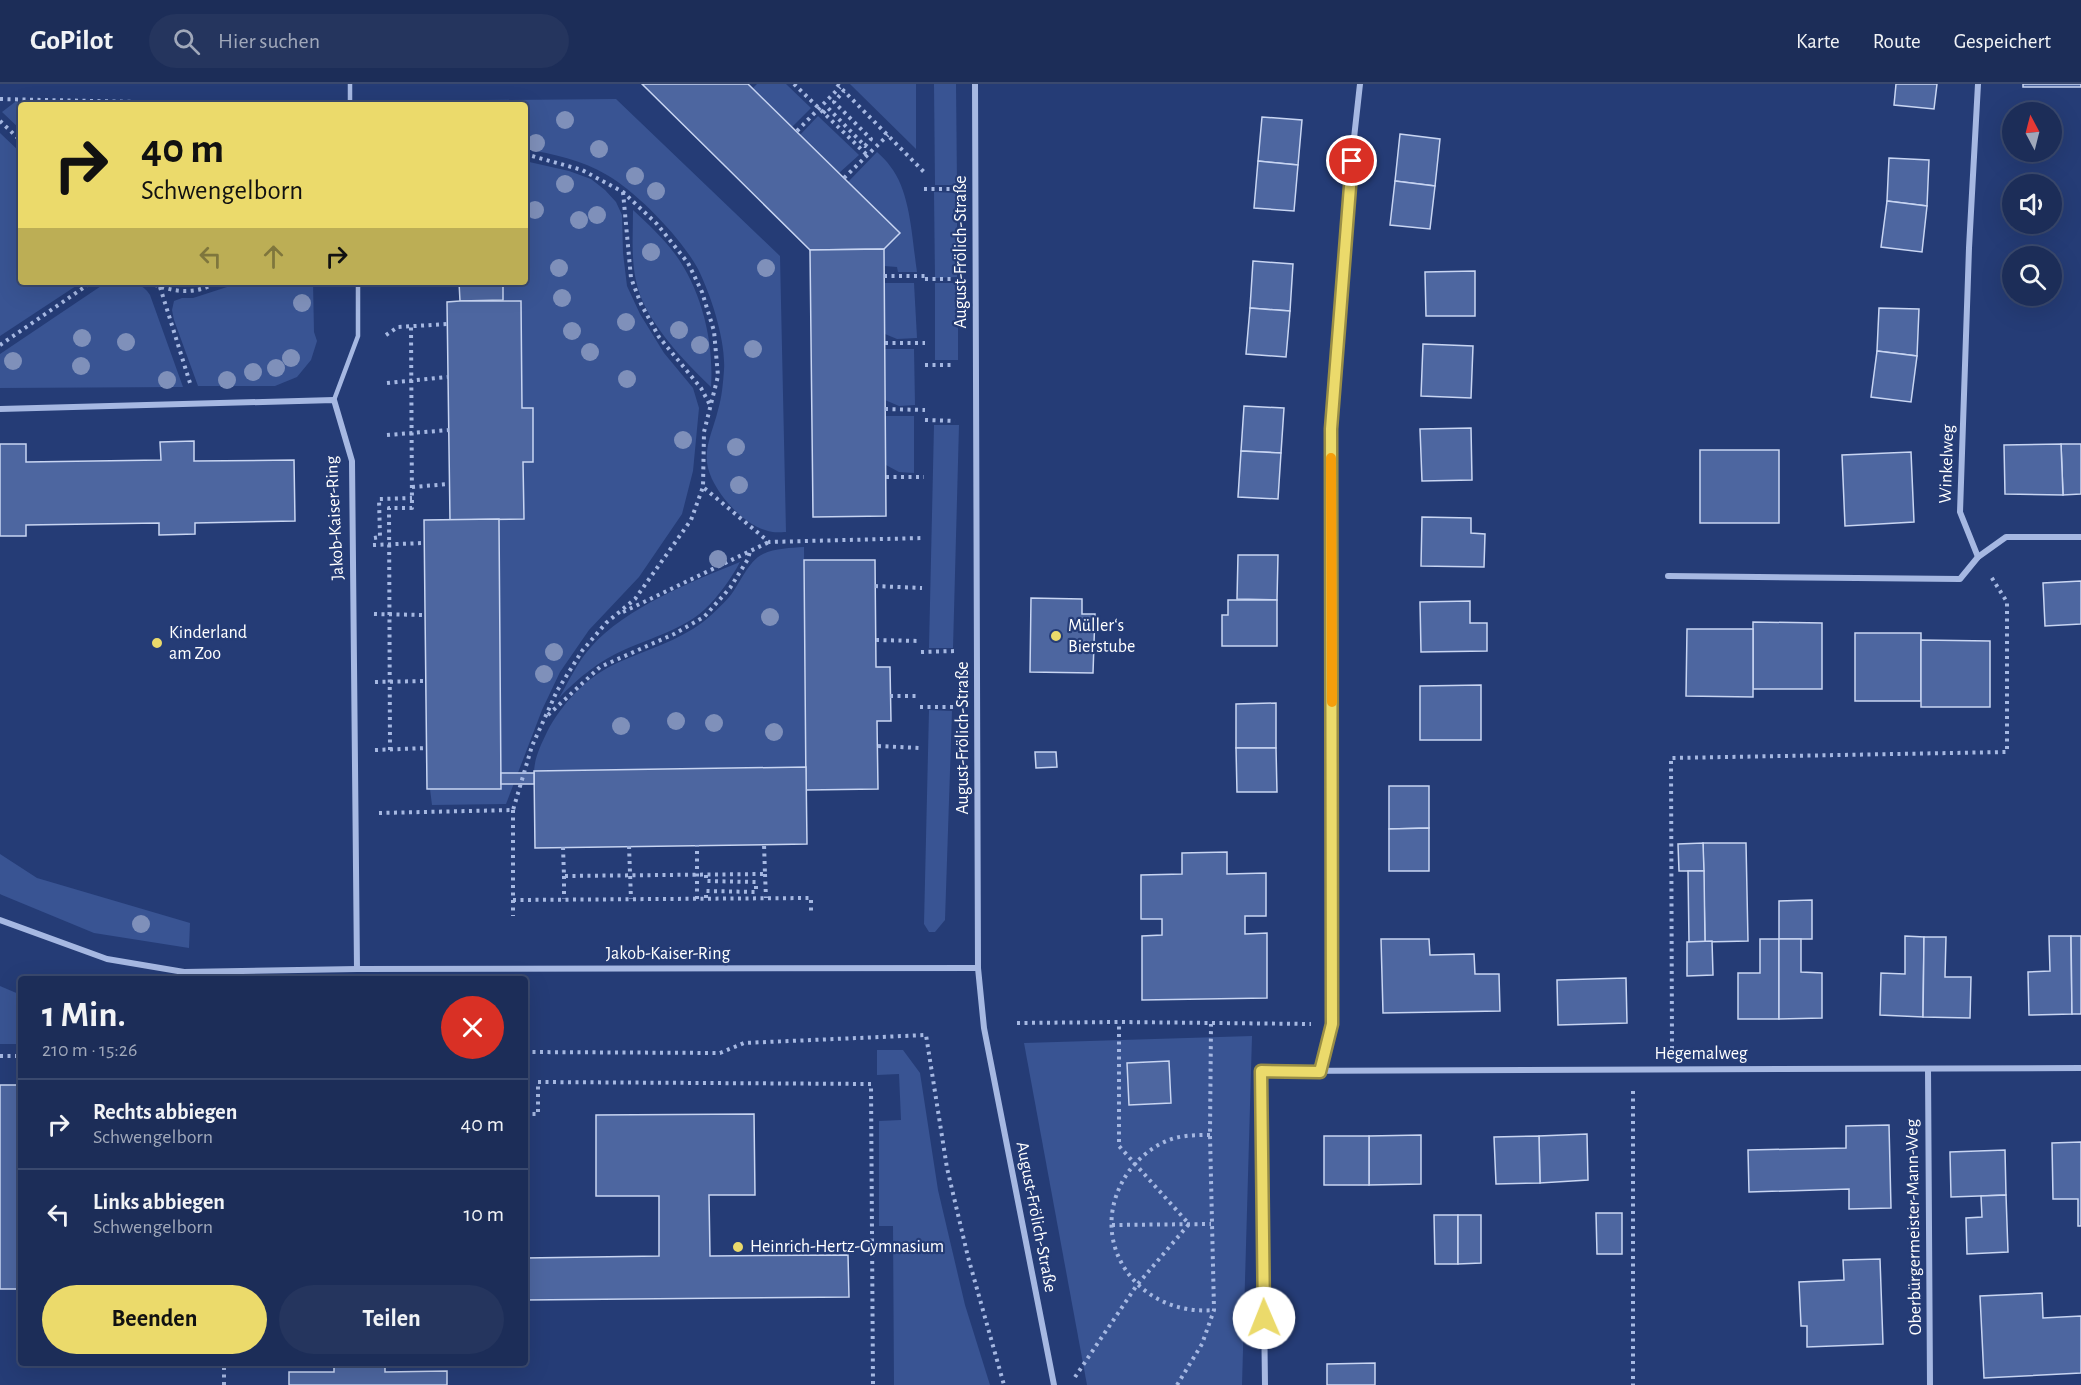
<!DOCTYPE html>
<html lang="de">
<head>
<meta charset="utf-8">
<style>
  body { margin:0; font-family:"Alegreya Sans",sans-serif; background:#25355e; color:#f1f3f6; height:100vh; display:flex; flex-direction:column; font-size:22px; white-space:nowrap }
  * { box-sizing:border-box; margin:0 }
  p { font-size:20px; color:#a0a8ba }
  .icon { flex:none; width:33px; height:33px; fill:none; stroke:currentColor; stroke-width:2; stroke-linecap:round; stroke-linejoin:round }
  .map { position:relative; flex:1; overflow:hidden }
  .panel { position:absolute; left:18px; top:892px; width:510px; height:390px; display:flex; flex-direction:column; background:#1c2d58; border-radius:6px; box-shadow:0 6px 24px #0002,0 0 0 2px #3a496e }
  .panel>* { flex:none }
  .top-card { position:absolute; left:18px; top:18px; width:510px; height:183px; border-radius:6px; box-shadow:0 6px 24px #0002,0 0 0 2px #3a496e; background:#ebda6b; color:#111; overflow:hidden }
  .needle { width:39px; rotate:353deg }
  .controls { position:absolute; left:2002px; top:18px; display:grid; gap:12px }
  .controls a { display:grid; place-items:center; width:60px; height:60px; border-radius:50%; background:#1c2d58; box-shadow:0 6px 24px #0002,0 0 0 2px #3a496e; font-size:30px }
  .pin { position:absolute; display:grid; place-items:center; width:51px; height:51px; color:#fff; margin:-26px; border:3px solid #fff; border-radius:50%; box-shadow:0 2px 6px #0007 }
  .me { position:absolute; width:66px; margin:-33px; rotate:359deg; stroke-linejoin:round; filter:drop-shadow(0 0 4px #0008) }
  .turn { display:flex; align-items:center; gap:21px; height:126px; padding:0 24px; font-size:27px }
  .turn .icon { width:78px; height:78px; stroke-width:2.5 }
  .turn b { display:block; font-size:42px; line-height:51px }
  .lanes { display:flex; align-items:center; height:57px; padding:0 24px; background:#0003; justify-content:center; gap:30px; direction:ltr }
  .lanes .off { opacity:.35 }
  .round { display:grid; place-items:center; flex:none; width:63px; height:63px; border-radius:32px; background:#25355e }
  .overview { display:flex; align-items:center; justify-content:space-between; height:102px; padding:0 24px }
  h1 { font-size:36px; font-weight:700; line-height:45px }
  .cta { display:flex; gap:12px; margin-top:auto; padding:12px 24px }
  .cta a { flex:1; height:69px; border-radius:36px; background:#ebda6b; color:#111; font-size:24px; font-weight:700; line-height:69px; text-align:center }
  .cta a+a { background:#25355e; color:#f1f3f6 }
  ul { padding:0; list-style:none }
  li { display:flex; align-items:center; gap:18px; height:90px; padding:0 24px; border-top:2px solid #3a496e }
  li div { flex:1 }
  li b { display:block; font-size:22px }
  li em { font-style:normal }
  header { display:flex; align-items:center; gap:36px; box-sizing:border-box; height:84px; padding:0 30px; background:#1c2d58; border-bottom:2px solid #3a496e }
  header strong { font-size:28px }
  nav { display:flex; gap:33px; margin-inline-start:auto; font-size:21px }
  .search { width:420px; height:54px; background:#25355e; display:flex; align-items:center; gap:15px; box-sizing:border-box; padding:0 21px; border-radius:33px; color:#a0a8ba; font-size:22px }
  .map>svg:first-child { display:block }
  .green { fill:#395493 }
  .building { fill:#4d66a0; stroke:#c8d5f2; stroke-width:1.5 }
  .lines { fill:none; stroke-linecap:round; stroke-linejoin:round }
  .path { stroke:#a6b8e2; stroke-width:4; stroke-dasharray:3 4.5; stroke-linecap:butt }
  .service { stroke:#a6b8e2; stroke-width:4.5 }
  .minor { stroke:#a6b8e2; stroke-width:6 }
  .tree { fill:#7f90ba }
  .route-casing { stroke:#998e46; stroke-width:15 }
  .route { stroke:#ebda6b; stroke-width:10 }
  .slow { stroke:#f59e0b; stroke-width:10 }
  .poi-dot { fill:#ebda6b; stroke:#253c76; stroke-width:2 }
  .labels { text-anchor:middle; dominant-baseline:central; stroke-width:4.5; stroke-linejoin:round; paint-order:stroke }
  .street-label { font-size:18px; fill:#fff; stroke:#253c76 }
  .poi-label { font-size:18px; fill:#fff; stroke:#253c76; text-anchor:start }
</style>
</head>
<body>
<header>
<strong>GoPilot</strong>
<div class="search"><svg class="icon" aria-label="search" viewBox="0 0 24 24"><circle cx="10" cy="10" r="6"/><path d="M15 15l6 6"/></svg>Hier suchen</div>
<nav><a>Karte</a><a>Route</a><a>Gespeichert</a></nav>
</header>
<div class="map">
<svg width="2081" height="1301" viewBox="0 0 2081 1301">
  <rect width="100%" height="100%" fill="#253c76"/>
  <g class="green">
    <path d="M757 0H786L811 24 792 43 753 4Z"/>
    <path d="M850 0H916V65Z"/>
    <path d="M934 0H956L957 101H935Z"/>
    <path d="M616 15 780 172 786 448C781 448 774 449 768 447 743 441 714 408 708 384 703 364 714 344 718 326 722 313 723 299 724 286 726 257 711 211 698 185 682 155 637 108 607 91 582 76 553 70 525 65V21H373V17Z"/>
    <path d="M15 18 54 21H21V46L2 28Z"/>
    <path d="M818 32 859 71 839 89 800 51Z"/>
    <path d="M0 49 21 69V198H82L0 252Z"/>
    <path d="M877 68C882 73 887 77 890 82 911 108 912 156 917 188H898L897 183 884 182V165L900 149 848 98Z"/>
    <path d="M525 77 569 87 591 95 605 106 616 118 622 131 623 169 627 202 640 230 664 269 693 304 699 324 693 387 682 430 639 493 589 546 560 588 542 626 506 720 432 721 430 705 501 704 499 435 523 378H533V324H522L521 217 503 216V198H525Z"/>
    <path d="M934 108 957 109V193L935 194Z"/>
    <path d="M633 126C648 140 663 154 675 170 702 207 714 258 711 303 683 276 644 236 636 197 631 174 633 150 633 126Z"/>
    <path d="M107 198C124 198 140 195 150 211L183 303 0 304V270Z"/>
    <path d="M229 198H313L314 248 317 257 311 276 297 293 275 302H198L174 236 172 226 174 217 182 214H193L227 203Z"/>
    <path d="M884 199H914L917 254 897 255 885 250Z"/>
    <rect x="935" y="199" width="23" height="77"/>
    <path d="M885 265H914L915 321 899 322 885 316Z"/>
    <path d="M885 332H914V389L899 388 886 381Z"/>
    <path d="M934 341H959L953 564H929Z"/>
    <path d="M804 463 806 683 534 687C535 672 541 661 547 648 562 619 587 593 617 579 646 566 678 557 703 538 712 531 722 521 730 512 740 500 748 477 763 470 775 464 791 464 804 463Z"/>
    <path d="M740 478C731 495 718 513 704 526 683 545 651 554 626 565 600 576 578 594 559 614 569 597 578 577 591 563 625 524 693 497 740 478Z"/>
    <path d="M929 626 952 627 945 836 935 848H929L924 840Z"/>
    <path d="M0 770 37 794 190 839 189 864 94 849 2 811 0 810Z"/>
    <path d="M0 902 21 911V960H0Z"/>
    <path d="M1252 952 1242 1301H1087L1024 959Z"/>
    <path d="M877 966H903L920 989 938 1106 965 1221 990 1301H894L893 1142H879V1037L901 1036 899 990 877 991Z"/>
  </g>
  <g class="building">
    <path d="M642 0H748L900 149 884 165 810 166Z"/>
    <path d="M1896 0H1937L1934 25 1894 21Z"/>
    <rect x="2023" y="0" width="58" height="3"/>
    <path d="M1262 33 1302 36 1298 81 1258 77Z"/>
    <path d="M1400 50 1440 55 1435 102 1395 97Z"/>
    <path d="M1889 74 1929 76 1927 122 1887 117Z"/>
    <path d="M1258 77 1298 81 1294 127 1254 124Z"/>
    <path d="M1395 97 1435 102 1430 145 1390 141Z"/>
    <path d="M1887 117 1927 122 1922 168 1881 163Z"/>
    <path d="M884 165 886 432 813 433 810 166Z"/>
    <path d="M1253 177 1293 180 1290 227 1250 224Z"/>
    <path d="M1475 187V232H1426L1425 188Z"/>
    <path d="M459 198H503V216L460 217Z"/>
    <path d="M460 217H521L522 324H533V378H523L524 435 450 436 447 218Z"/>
    <path d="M1250 224 1290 227 1286 273 1246 270Z"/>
    <path d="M1879 224 1919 225 1917 272 1877 267Z"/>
    <path d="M1423 260 1473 262 1471 314 1421 312Z"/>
    <path d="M1877 267 1917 272 1911 318 1871 313Z"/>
    <path d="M1244 322 1284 324 1281 369 1241 367Z"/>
    <path d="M1471 344 1472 396 1422 397 1420 345Z"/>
    <path d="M194 357V377L294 376 295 437 195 439V450L159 451V439L26 441V452H0V360H26V378L161 376 160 358Z"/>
    <path d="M2061 360H2081V410L2063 411Z"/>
    <path d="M2061 360 2063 411 2005 410 2004 361Z"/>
    <rect x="1700" y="366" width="79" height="73"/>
    <path d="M1241 367 1281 369 1278 415 1238 413Z"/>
    <path d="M1911 368 1914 438 1845 442 1842 371Z"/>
    <path d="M1422 433 1471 434V449L1485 450 1484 483 1421 482Z"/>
    <path d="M499 435 501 705H427L424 436Z"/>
    <path d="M1238 471H1278L1277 516 1237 515Z"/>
    <path d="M804 476H875L876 583H890L891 637H877L878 705 806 706Z"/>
    <path d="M2081 497V540L2045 542 2043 499Z"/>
    <path d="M1031 514 1082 515V530H1095L1093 589 1030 588Z"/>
    <path d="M1228 516H1277V562H1222V531H1228Z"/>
    <path d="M1470 517V539H1487V567L1421 568 1420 518Z"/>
    <path d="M1753 538 1822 539V605H1753Z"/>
    <path d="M1687 545H1753V613L1686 612Z"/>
    <rect x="1855" y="549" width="66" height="68"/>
    <path d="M1921 556 1990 557V623H1921Z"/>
    <path d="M1481 601V656H1420V602Z"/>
    <path d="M1276 619V664H1236V620Z"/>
    <path d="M1236 664H1276L1277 708H1237Z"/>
    <path d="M1035 668H1056L1057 683 1036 684Z"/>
    <path d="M806 683 807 760 535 764 534 687Z"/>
    <rect x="501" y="689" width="33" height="11"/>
    <path d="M1389 702H1429V744L1389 745Z"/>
    <path d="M1429 744V787H1389V745Z"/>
    <path d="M1703 759H1746L1748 857 1705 858Z"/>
    <path d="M1703 759 1704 787H1679L1678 760Z"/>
    <path d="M1227 768V790L1266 789V832H1245V850L1267 849V914L1142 916V852L1162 851V835H1141V791L1182 790V769Z"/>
    <path d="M1688 787H1704L1705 858H1689Z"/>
    <path d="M1812 816V855H1779V817Z"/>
    <path d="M1905 852 1924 853 1923 933 1880 931 1881 889 1905 890Z"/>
    <path d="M2049 852H2071L2072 930 2029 931 2028 888 2050 887Z"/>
    <path d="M2071 852H2081V930H2072Z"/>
    <path d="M1924 853H1946L1945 893H1971L1970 934 1923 933Z"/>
    <path d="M1381 855H1429L1430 871 1474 870 1475 890H1499L1500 927 1383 929Z"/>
    <path d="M1760 855H1779V935H1738V889H1760Z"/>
    <path d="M1779 855H1801V888L1822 889V934L1779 935Z"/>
    <path d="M1712 857 1713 891 1687 892V858Z"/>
    <path d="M1626 894 1627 939 1558 941 1557 896Z"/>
    <path d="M1169 977 1171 1019 1129 1021 1127 979Z"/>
    <rect x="0" y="1001" width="21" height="204"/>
    <path d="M754 1030 755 1111H709L710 1172 848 1171 849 1213 525 1216V1174L659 1172V1112H596V1031Z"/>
    <path d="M1889 1041 1891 1124 1849 1125V1105L1749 1108 1748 1066 1846 1064V1042Z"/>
    <path d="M1587 1050 1588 1096 1540 1099 1539 1052Z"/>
    <path d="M1421 1051V1100L1369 1101V1052Z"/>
    <rect x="1324" y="1052" width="45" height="49"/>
    <path d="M1539 1052 1540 1099 1496 1100 1494 1053Z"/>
    <path d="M2081 1058V1142H2078V1115H2053L2052 1059Z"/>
    <path d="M2005 1066 2006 1111 1951 1113 1950 1068Z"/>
    <path d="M2006 1111 2008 1168 1967 1170 1966 1134 1982 1133 1981 1112Z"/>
    <path d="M1596 1129H1622V1170H1597Z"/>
    <path d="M1434 1131H1458V1180H1435Z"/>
    <path d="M1458 1131H1481V1179L1458 1180Z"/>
    <path d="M1880 1175 1883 1260 1807 1263V1242H1801L1799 1198 1844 1196 1843 1176Z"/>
    <path d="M2042 1209 2043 1234 2081 1232V1289L1984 1294 1980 1212Z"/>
    <path d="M1375 1279V1301H1327V1280Z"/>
    <path d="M334 1280H385V1288L447 1287V1301H289V1288H334Z"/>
  </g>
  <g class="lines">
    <g class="path">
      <path d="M794 0 867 71"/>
      <path d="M837 0 924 88"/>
      <path d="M0 15 185 19"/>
      <path d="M823 29 828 24 865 62 871 55 834 18 844 7"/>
      <path d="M0 37 21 57"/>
      <path d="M797 47 840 3"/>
      <path d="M525 70 582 86 623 108 657 140 688 179 702 208 714 247 718 292 704 348 703 403 769 458 923 454"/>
      <path d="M844 94 888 51"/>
      <path d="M924 105H954"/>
      <path d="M623 108 631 194 641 220 659 253 701 304 711 323"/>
      <path d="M884 192H925"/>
      <path d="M925 195H955"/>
      <path d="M147 198C173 208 193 212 218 198"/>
      <path d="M160 203 190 299"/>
      <path d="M386 251 398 243 448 240"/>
      <path d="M885 259H925"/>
      <path d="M0 261 92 198"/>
      <path d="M925 281H955"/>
      <path d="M387 299 448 293"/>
      <path d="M885 325 925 326"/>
      <path d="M925 336 955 337"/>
      <path d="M387 351 449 346"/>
      <path d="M886 393H924"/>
      <path d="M412 403 449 400"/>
      <path d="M374 454 380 453 379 415 412 414"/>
      <path d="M373 461 424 459"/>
      <path d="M875 502 922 504"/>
      <path d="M623 528 769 458"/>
      <path d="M374 530 425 531"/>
      <path d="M876 556 921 557"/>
      <path d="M921 568 956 567"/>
      <path d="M375 598 426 597"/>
      <path d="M890 612H920"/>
      <path d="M920 623H956"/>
      <path d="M548 631 600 583 674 550 704 533 730 504 748 475 750 467"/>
      <path d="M878 662 919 664"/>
      <path d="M375 666 427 664"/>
      <path d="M390 666 389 424H412L411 242"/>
      <path d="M513 726V832"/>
      <path d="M379 729 513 726 532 662 557 607 582 567 606 539 635 515 691 436 703 403"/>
      <path d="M629 762 631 815"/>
      <path d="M563 763 564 792 765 790 764 760"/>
      <path d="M765 790 766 814"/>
      <path d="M706 791V797L756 798V808L706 807V815"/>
      <path d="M564 792V815"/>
      <path d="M697 815V761"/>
      <path d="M513 816 811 814V829"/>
      <path d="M1017 939 1119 938 1311 940"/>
      <path d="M1672 965 1671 674 2007 668V518L1990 491"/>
      <path d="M525 968 720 969 744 959 926 951 947 1084 968 1173 1004 1301"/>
      <path d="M0 972H21"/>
      <path d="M1633 1007V1301"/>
      <path d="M525 1030H538V998L871 1000 873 1301"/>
      <path d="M1210 1051C1196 1051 1182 1051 1169 1056 1153 1062 1139 1074 1129 1087 1082 1154 1136 1233 1214 1226"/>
      <path d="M1112 1141 1211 1140"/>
      <path d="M1075 1293 1137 1201 1189 1140 1119 1062V938"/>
      <path d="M224 1301V1280"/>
      <path d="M1177 1301 1202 1260 1214 1226 1210 1051 1211 940"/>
    </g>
    <g class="service">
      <path d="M350 0V21"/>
      <path d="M205 20 350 21"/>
      <path d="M334 316 358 252V198"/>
    </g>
    <g class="minor">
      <path d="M975 0 978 884 984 944 1054 1301"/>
      <path d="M1978 0 1969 164 1960 428 1978 473"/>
      <path d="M0 325 334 316 352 377 357 885"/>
      <path d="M1668 492 1960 495 1978 473 2006 453H2081"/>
      <path d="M0 836 107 875 184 888 357 885 978 884"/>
      <path d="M1928 985 1930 1301"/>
      <path d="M1320 988 1332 940 1331 345 1354 54 1360 0"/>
      <path d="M1265 1301 1261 987 2081 984"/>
    </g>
  </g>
  <g class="tree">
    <circle cx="565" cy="36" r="9"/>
    <circle cx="536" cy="59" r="9"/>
    <circle cx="599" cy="65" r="9"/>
    <circle cx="635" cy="92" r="9"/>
    <circle cx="565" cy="100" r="9"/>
    <circle cx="656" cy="107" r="9"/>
    <circle cx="535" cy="126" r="9"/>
    <circle cx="597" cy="131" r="9"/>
    <circle cx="579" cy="136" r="9"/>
    <circle cx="651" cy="168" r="9"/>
    <circle cx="559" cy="184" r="9"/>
    <circle cx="766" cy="184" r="9"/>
    <circle cx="562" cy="214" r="9"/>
    <circle cx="302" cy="219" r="9"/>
    <circle cx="626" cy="238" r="9"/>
    <circle cx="679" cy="246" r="9"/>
    <circle cx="572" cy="247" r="9"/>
    <circle cx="82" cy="254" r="9"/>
    <circle cx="126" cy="258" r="9"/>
    <circle cx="700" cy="261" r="9"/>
    <circle cx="753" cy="265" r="9"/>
    <circle cx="590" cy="268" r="9"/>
    <circle cx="291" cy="274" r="9"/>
    <circle cx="13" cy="277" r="9"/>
    <circle cx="81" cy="282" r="9"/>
    <circle cx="276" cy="284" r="9"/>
    <circle cx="253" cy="288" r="9"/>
    <circle cx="627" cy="295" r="9"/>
    <circle cx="167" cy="296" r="9"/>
    <circle cx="227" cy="296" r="9"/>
    <circle cx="683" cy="356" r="9"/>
    <circle cx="736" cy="363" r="9"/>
    <circle cx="739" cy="401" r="9"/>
    <circle cx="718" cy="475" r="9"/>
    <circle cx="770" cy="533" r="9"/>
    <circle cx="554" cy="568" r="9"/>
    <circle cx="544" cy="590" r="9"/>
    <circle cx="676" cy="637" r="9"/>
    <circle cx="714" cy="639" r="9"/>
    <circle cx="621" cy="642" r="9"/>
    <circle cx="774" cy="648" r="9"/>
    <circle cx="141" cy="840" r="9"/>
  </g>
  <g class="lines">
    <g class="route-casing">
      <path id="route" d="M1264 1234 1261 987 1320 988 1332 940 1331 345 1352 77"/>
    </g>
    <use href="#route" class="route"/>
    <path class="slow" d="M1331 374 1332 618"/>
  </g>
  <g class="poi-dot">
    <circle cx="1056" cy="552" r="6"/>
    <circle cx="157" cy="559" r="6"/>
    <circle cx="738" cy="1163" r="6"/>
  </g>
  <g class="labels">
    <g class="street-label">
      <text transform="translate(961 168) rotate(-90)">August-Frölich-Straße</text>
      <text transform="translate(1947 380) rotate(-88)">Winkelweg</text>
      <text transform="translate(335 434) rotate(-93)">Jakob-Kaiser-Ring</text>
      <text transform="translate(963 654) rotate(-90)">August-Frölich-Straße</text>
      <text x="668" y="870">Jakob-Kaiser-Ring</text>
      <text x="1701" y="970">Hegemalweg</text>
      <text transform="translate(1036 1133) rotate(79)">August-Frölich-Straße</text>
      <text transform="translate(1914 1143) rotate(-91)">Oberbürgermeister-Mann-Weg</text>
    </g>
    <g class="poi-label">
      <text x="1068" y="542">Müller‘s<tspan x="1068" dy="21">Bierstube</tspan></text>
      <text x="169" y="549">Kinderland<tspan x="169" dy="21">am Zoo</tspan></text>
      <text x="750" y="1163">Heinrich-Hertz-Gymnasium</text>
    </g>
  </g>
</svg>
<div class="controls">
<a><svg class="needle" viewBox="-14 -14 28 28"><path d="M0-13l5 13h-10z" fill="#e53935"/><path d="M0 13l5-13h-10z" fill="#a0a8ba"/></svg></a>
<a><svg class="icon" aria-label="sound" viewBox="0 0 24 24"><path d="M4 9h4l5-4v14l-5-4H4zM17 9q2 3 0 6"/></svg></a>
<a><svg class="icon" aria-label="search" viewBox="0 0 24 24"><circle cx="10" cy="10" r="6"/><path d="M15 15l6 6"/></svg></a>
</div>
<div class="pin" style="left:1352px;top:77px;background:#d93025"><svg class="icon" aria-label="arrive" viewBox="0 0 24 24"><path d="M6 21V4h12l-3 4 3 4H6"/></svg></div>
<svg class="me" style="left:1264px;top:1234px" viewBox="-20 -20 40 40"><circle r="19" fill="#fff"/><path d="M0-13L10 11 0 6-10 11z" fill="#ebda6b"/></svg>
<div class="top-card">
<div class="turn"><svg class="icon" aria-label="right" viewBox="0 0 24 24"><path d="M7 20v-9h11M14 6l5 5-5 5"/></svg><div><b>40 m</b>Schwengelborn</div></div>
<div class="lanes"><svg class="icon off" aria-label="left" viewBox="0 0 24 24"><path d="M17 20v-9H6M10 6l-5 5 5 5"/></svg><svg class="icon off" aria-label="ahead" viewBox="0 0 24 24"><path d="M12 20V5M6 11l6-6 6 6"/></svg><svg class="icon" aria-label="right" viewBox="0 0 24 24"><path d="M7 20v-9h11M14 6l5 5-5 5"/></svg></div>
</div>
<section class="panel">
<div class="overview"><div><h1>1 Min.</h1><p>210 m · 15:26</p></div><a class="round" style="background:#d93025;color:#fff"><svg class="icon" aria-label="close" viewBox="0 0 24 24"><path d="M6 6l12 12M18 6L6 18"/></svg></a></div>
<ul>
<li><svg class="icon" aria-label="right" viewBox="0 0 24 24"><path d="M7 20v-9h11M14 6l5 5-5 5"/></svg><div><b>Rechts abbiegen</b><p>Schwengelborn</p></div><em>40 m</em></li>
<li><svg class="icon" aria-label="left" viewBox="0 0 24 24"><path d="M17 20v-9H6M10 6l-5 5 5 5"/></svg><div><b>Links abbiegen</b><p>Schwengelborn</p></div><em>10 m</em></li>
</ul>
<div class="cta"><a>Beenden</a><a>Teilen</a></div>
</section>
</div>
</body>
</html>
